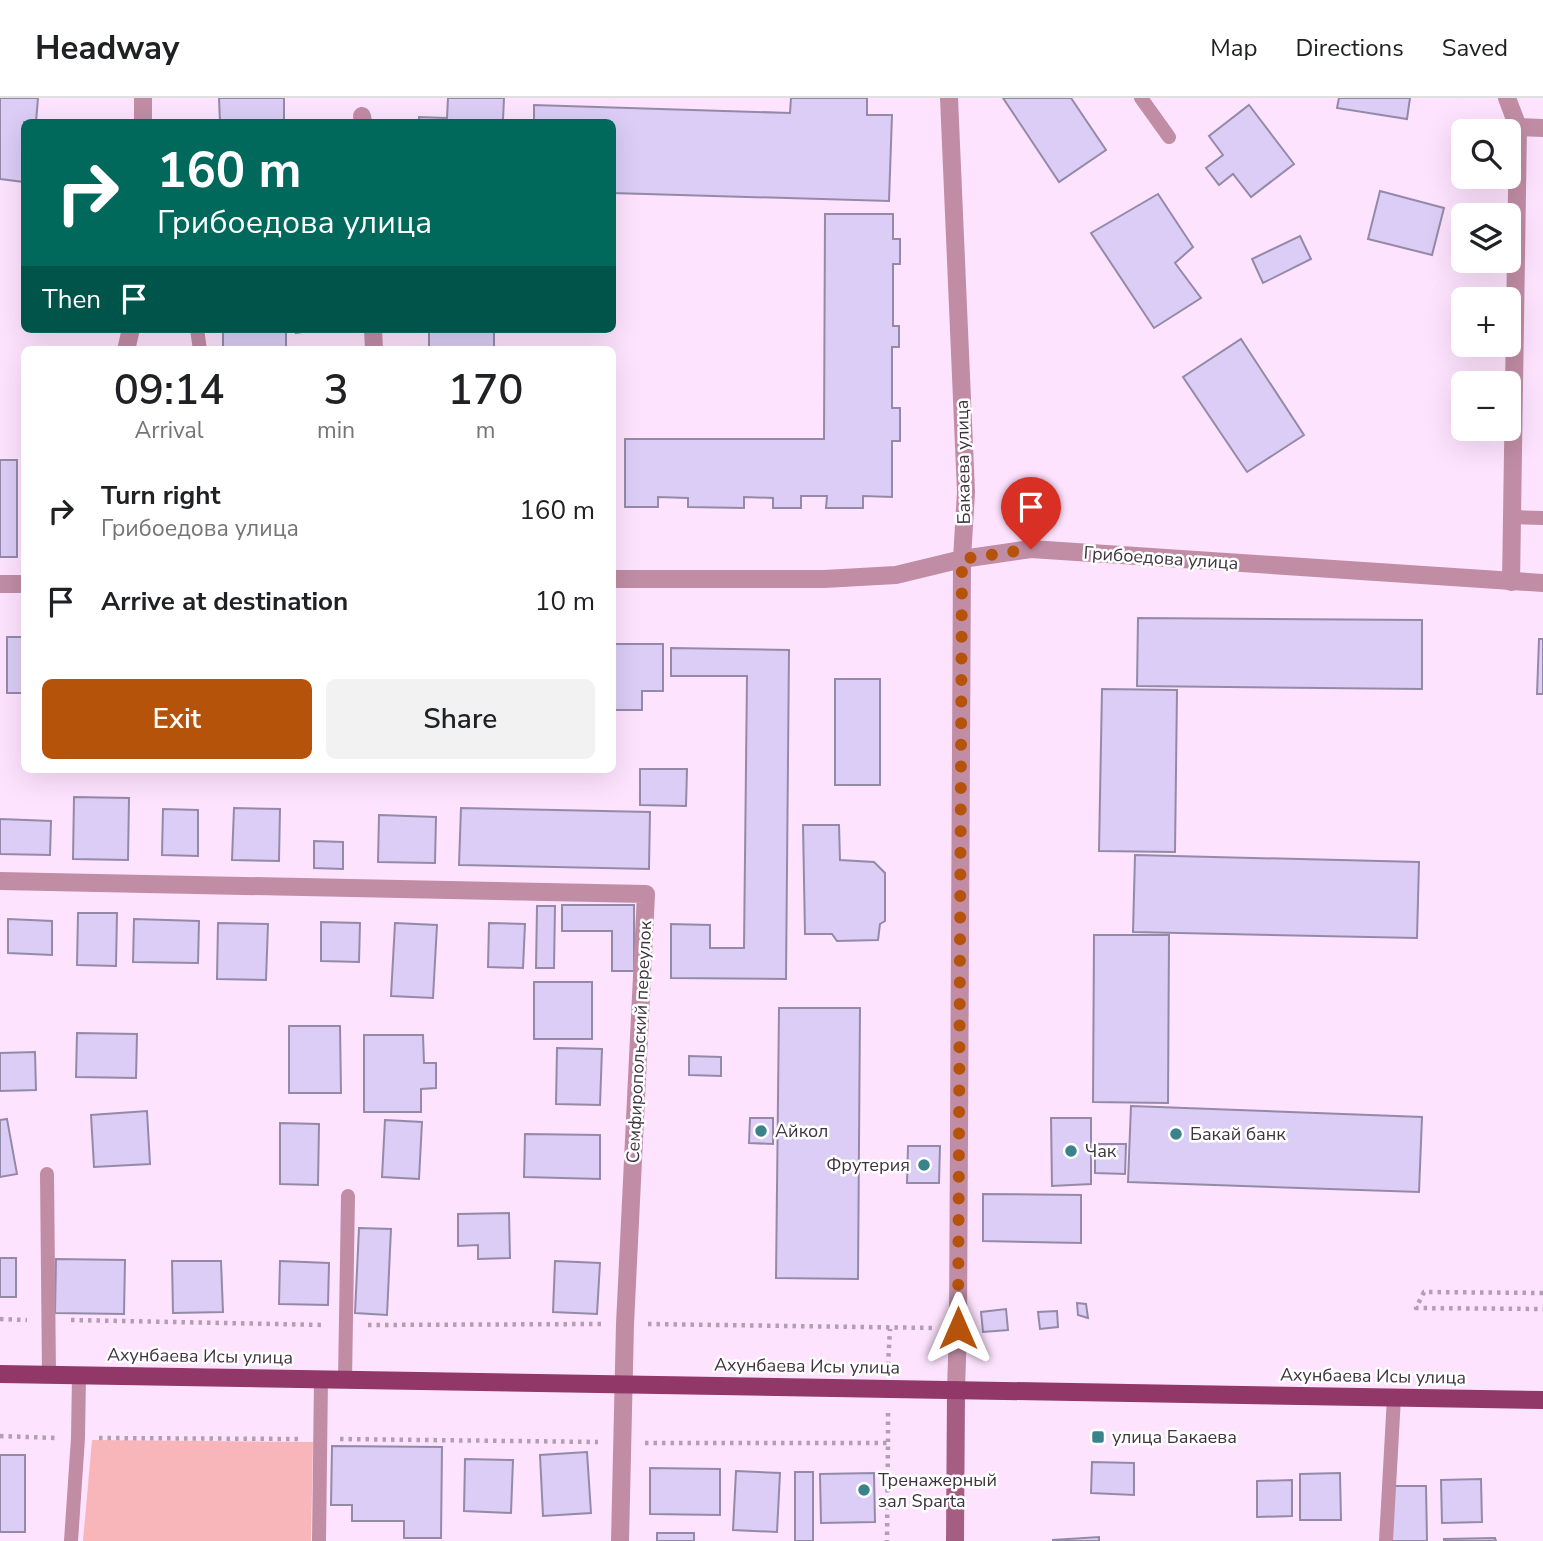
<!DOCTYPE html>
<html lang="en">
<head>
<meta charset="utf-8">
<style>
  body { margin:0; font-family:"Nunito Sans",sans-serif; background:#f2f2f2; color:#202124; height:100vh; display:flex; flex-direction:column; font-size:26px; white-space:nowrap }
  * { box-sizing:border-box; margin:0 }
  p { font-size:23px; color:#757577 }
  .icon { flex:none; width:38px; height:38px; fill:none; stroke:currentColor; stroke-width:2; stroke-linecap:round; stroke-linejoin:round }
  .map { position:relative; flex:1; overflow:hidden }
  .drawer { position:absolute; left:21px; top:248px; width:595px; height:427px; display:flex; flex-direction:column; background:#fff; border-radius:10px; box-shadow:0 7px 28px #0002 }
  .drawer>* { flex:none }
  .banner { position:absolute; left:21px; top:21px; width:595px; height:214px; border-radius:10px; box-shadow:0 7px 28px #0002; background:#00695c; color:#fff; overflow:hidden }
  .tools { position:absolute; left:1451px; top:21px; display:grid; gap:14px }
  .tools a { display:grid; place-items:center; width:70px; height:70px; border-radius:10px; background:#fff; box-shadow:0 7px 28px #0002; font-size:35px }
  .pin { position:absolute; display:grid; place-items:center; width:60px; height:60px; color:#fff; margin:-72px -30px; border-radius:50% 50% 50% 0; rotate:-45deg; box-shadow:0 0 7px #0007 }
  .pin .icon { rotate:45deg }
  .me { position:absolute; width:77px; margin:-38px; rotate:0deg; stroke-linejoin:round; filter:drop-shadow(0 0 5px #0008) }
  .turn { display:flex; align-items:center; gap:24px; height:147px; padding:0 21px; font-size:32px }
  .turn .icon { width:91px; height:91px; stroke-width:2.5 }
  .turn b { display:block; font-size:49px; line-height:60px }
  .then { display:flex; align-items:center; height:66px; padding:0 21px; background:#0003; gap:14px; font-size:26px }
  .eta { display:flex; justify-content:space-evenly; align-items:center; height:119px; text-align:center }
  .eta b { font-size:42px; font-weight:600; line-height:49px }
  .action { display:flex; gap:14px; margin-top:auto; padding:14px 21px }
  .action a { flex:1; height:80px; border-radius:10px; background:#b45309; color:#fff; font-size:28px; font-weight:600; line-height:80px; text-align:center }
  .action a+a { background:#f2f2f2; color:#202124 }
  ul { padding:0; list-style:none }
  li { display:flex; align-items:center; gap:21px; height:91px; padding:0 21px }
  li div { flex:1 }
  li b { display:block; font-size:26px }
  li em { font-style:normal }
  header { display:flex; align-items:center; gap:42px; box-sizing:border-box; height:98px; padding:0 35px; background:#fff; border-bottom:2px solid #e0e0e0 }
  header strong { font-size:33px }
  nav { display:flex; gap:38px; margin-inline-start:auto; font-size:24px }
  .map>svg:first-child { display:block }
  .green { fill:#f8b6bb }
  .building { fill:#dbcdf6; stroke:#948aa8; stroke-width:2 }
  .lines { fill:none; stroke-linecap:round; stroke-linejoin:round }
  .path { stroke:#b39fb3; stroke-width:4.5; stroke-dasharray:3.5 5; stroke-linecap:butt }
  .service { stroke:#c08da5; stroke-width:14 }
  .minor { stroke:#c08da5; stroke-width:18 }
  .secondary { stroke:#a65d82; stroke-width:18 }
  .primary { stroke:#913869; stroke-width:18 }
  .route { stroke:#b45309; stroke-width:12; stroke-dasharray:0 21.6 }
  .poi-dot { fill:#3b838a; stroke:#fff; stroke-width:2.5 }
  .labels { text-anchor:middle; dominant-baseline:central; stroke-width:5; stroke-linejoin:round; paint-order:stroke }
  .street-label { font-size:18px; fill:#3e343e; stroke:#fff }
  .poi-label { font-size:18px; fill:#3e343e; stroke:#fff; text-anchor:start }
</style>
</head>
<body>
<header>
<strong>Headway</strong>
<nav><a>Map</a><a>Directions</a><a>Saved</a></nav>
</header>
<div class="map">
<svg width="1543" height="1443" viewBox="0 0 1543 1443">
  <rect width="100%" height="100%" fill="#fee3fe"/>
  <path class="green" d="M92 1342 313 1344 311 1443H83Z"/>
  <g class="building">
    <path d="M0 0H38L36 24H24V84L0 81Z"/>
    <path d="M219 0H284V24H220Z"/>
    <path d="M448 0H504L503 22H534V24H419V19L447 20Z"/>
    <path d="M791 0H867V17H892L889 103 612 95V24H534V7L790 15Z"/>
    <path d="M1003 0H1071L1106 52 1059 84Z"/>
    <path d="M1339 0H1410L1407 21 1337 10Z"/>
    <path d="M1249 7 1294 66 1251 99 1233 76 1219 87 1206 70 1223 57 1209 38Z"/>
    <path d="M1380 93 1444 110 1432 157 1368 141Z"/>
    <path d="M1158 96 1193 149 1175 165 1201 200 1154 230 1091 135Z"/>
    <path d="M825 116H893V141H900V166H893V228H899V249H892V310H900V343H892V399L863 398V410H826L827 398H801V410H773V400L744 399V410L688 409V400L658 399V409H625V341H824Z"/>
    <path d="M1300 138 1311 161 1263 185 1252 161Z"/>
    <rect x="223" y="231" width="63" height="21"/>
    <path d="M297 231H321L296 235Z"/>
    <rect x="429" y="231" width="65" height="21"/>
    <path d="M1241 241 1304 337 1247 374 1183 279Z"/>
    <rect x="0" y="362" width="17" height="97"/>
    <path d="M1138 520 1422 522V591L1137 588Z"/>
    <rect x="7" y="539" width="17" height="56"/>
    <path d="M1539 541H1543V596H1537Z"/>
    <path d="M612 546H663V593H642V612H612Z"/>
    <path d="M671 550 789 552 786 881 671 880V826L710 827V850H744L747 578H671Z"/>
    <rect x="835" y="581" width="45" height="106"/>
    <path d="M1102 591 1177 592 1175 754 1099 753Z"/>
    <path d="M640 671H687L686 708 640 707Z"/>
    <path d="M74 699 129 700 128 762 73 761Z"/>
    <path d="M234 710 280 711 279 763 232 762Z"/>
    <path d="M461 710 650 714 649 771 459 767Z"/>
    <path d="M163 711 198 712V758L162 757Z"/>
    <path d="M379 717 436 719 435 765 378 764Z"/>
    <path d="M0 721 51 723 50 757 0 756Z"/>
    <path d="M803 727H839L840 762 874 764 885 775V823L880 826 878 842 837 843 832 836H805Z"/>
    <path d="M314 743 343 744V771L314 770Z"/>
    <path d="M1135 757 1419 764 1417 840 1133 834Z"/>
    <path d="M562 807H634V873H612V833H562Z"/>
    <path d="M537 808H555L554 870H536Z"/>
    <path d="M78 815H117L116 868 77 867Z"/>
    <path d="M8 821 52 823V857L8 855Z"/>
    <path d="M134 821 199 823 198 865 133 864Z"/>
    <path d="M321 824 360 825 359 864 321 863Z"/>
    <path d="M218 825 268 826 266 882 217 881Z"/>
    <path d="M395 825 437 827 433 900 391 898Z"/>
    <path d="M489 825 525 826 523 870 488 869Z"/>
    <path d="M1094 837H1169L1168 1005 1093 1004Z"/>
    <rect x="534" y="884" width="58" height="57"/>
    <path d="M779 910H860L858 1181 776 1180Z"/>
    <path d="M289 928H340L341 995H289Z"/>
    <path d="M77 935 137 936 136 980 76 979Z"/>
    <path d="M364 937H423L424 965H436V990L421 991V1014H364Z"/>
    <path d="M557 950 602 951 600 1007 556 1006Z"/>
    <path d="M35 954 36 992 0 993V955Z"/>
    <path d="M689 958 721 959V978L689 977Z"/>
    <path d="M1131 1008 1422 1019 1419 1094 1128 1084Z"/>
    <path d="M147 1013 150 1066 94 1069 91 1017Z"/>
    <path d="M750 1020H773V1046L749 1045Z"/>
    <path d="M1051 1020H1091V1086L1052 1088Z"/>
    <path d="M7 1021 17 1076 0 1079V1022Z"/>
    <path d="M385 1022 422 1024 419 1081 382 1079Z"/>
    <path d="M280 1025 319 1026 318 1087 280 1086Z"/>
    <path d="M525 1036 600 1037V1081L524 1079Z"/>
    <path d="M1095 1046H1126L1125 1076 1095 1075Z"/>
    <path d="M908 1048H940L939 1085H907Z"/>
    <path d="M983 1096 1081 1097V1145L983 1143Z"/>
    <path d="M509 1115 510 1160 478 1161V1147L458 1148V1116Z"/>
    <path d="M359 1130 391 1131 387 1217 355 1215Z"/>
    <rect x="0" y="1160" width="16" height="39"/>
    <path d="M56 1161 125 1162 124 1216 55 1215Z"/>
    <path d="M172 1163H221L223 1214 173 1215Z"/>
    <path d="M280 1163 329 1165 328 1207 279 1206Z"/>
    <path d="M555 1163 600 1165 597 1216 553 1214Z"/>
    <path d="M1077 1205 1086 1206 1088 1220 1078 1217Z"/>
    <path d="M1006 1211 1008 1232 983 1234 981 1214Z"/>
    <path d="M1057 1213 1058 1229 1040 1231 1038 1214Z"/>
    <path d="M332 1348 442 1349 441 1440H404V1423H352V1407H331Z"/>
    <path d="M587 1354 591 1415 543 1418 540 1357Z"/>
    <rect x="0" y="1357" width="25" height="77"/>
    <path d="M465 1361 513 1362 511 1415 464 1413Z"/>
    <path d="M1092 1364 1134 1365V1397L1091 1395Z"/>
    <path d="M650 1370 720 1371V1417L650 1416Z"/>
    <path d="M736 1373 780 1375 777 1434 733 1432Z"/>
    <rect x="795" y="1374" width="18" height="69"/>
    <path d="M874 1375 875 1424 821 1425 820 1376Z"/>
    <path d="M1340 1375 1341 1422H1300V1376Z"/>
    <path d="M1481 1381 1482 1424 1442 1425 1441 1382Z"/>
    <path d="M1292 1382V1418L1257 1419V1383Z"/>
    <path d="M1389 1388H1426L1427 1443H1390Z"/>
    <rect x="657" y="1435" width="37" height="8"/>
    <path d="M1099 1439V1443H1053V1442Z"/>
    <path d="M1495 1440 1496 1443H1444V1441Z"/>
  </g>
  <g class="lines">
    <g class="path">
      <path d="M1543 1195 1424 1194 1416 1210 1543 1211"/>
      <path d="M0 1221 27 1222"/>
      <path d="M71 1222 325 1227"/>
      <path d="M648 1226 934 1230"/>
      <path d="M368 1227 601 1226"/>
      <path d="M888 1267 890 1231"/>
      <path d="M888 1315V1345"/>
      <path d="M0 1338 55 1340"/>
      <path d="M99 1340 300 1341"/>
      <path d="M340 1341 598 1344"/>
      <path d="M645 1345H888L887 1443"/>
    </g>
    <g class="service">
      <path d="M1141 0 1169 39"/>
      <path d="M197 231 200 252"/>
      <path d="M1512 419 1543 420"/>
      <path d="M47 1076 49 1276"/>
      <path d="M345 1282 348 1098"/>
      <path d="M71 1443 78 1340 79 1277"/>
      <path d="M319 1443 321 1281"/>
      <path d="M1386 1443 1394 1299"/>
    </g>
    <g class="minor">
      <path d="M949 0 966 394 962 461 958 1230 956 1292"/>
      <path d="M1507 0 1518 29 1511 484"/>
      <path d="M362 18 363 24"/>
      <path d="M143 24V0"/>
      <path d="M1518 29 1543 30"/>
      <path d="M373 231 374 252"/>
      <path d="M126 252 131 231"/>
      <path d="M612 481H824L896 477 962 461 1031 451 1543 485"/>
      <path d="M0 486H24"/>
      <path d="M0 783 646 796 625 1226 620 1443"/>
    </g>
    <path class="secondary" d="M955 1443 956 1292"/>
    <path class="primary" d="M0 1276 1543 1302"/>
  </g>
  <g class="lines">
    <path class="route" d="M958 1230 962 461 1031 451"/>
  </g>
  <g class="poi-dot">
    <circle cx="761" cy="1033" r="7"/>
    <circle cx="1176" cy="1036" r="7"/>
    <circle cx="1071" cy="1053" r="7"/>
    <circle cx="924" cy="1067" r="7"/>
    <rect x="1091" y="1332" width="14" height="14" rx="3.5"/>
    <circle cx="864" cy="1392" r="7"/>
  </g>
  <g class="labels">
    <g class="street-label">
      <text transform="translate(963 364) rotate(-91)">Бакаева улица</text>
      <text transform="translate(1161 460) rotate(4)">Грибоедова улица</text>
      <text transform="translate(639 944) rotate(-87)">Семфиропольский переулок</text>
      <text transform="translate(200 1258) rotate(1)">Ахунбаева Исы улица</text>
      <text transform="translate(807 1268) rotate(1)">Ахунбаева Исы улица</text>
      <text transform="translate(1373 1278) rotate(1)">Ахунбаева Исы улица</text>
    </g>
    <g class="poi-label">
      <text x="775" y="1033">Айкол</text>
      <text x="1190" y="1036">Бакай банк</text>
      <text x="1085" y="1053">Чак</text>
      <text x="910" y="1067" text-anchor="end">Фрутерия</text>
      <text x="1112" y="1339">улица Бакаева</text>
      <text x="878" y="1382">Тренажерный<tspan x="878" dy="21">зал Sparta</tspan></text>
    </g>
  </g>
</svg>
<div class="tools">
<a><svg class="icon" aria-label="search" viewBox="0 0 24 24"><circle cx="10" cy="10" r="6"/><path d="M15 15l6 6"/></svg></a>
<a><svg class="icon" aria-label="layers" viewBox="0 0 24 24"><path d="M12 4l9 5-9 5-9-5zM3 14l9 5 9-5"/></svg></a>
<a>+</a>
<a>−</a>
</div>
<div class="pin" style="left:1031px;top:451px;background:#d93025"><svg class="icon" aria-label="arrive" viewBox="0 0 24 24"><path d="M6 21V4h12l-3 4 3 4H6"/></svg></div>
<svg class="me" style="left:958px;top:1230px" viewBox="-20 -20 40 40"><path d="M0-17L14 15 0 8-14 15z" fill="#b45309" stroke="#fff" stroke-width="4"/></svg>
<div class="banner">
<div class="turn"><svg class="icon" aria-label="right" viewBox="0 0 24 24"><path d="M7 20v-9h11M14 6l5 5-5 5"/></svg><div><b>160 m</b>Грибоедова улица</div></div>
<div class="then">Then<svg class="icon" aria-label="arrive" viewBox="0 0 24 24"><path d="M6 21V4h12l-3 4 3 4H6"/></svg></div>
</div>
<section class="drawer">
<div class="eta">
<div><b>09:14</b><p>Arrival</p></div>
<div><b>3</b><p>min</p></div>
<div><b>170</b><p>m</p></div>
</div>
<ul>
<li><svg class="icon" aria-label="right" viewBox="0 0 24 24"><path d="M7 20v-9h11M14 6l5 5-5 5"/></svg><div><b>Turn right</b><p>Грибоедова улица</p></div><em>160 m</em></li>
<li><svg class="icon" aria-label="arrive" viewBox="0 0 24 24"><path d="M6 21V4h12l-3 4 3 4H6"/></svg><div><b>Arrive at destination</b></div><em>10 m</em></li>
</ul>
<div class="action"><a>Exit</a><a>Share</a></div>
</section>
</div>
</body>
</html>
